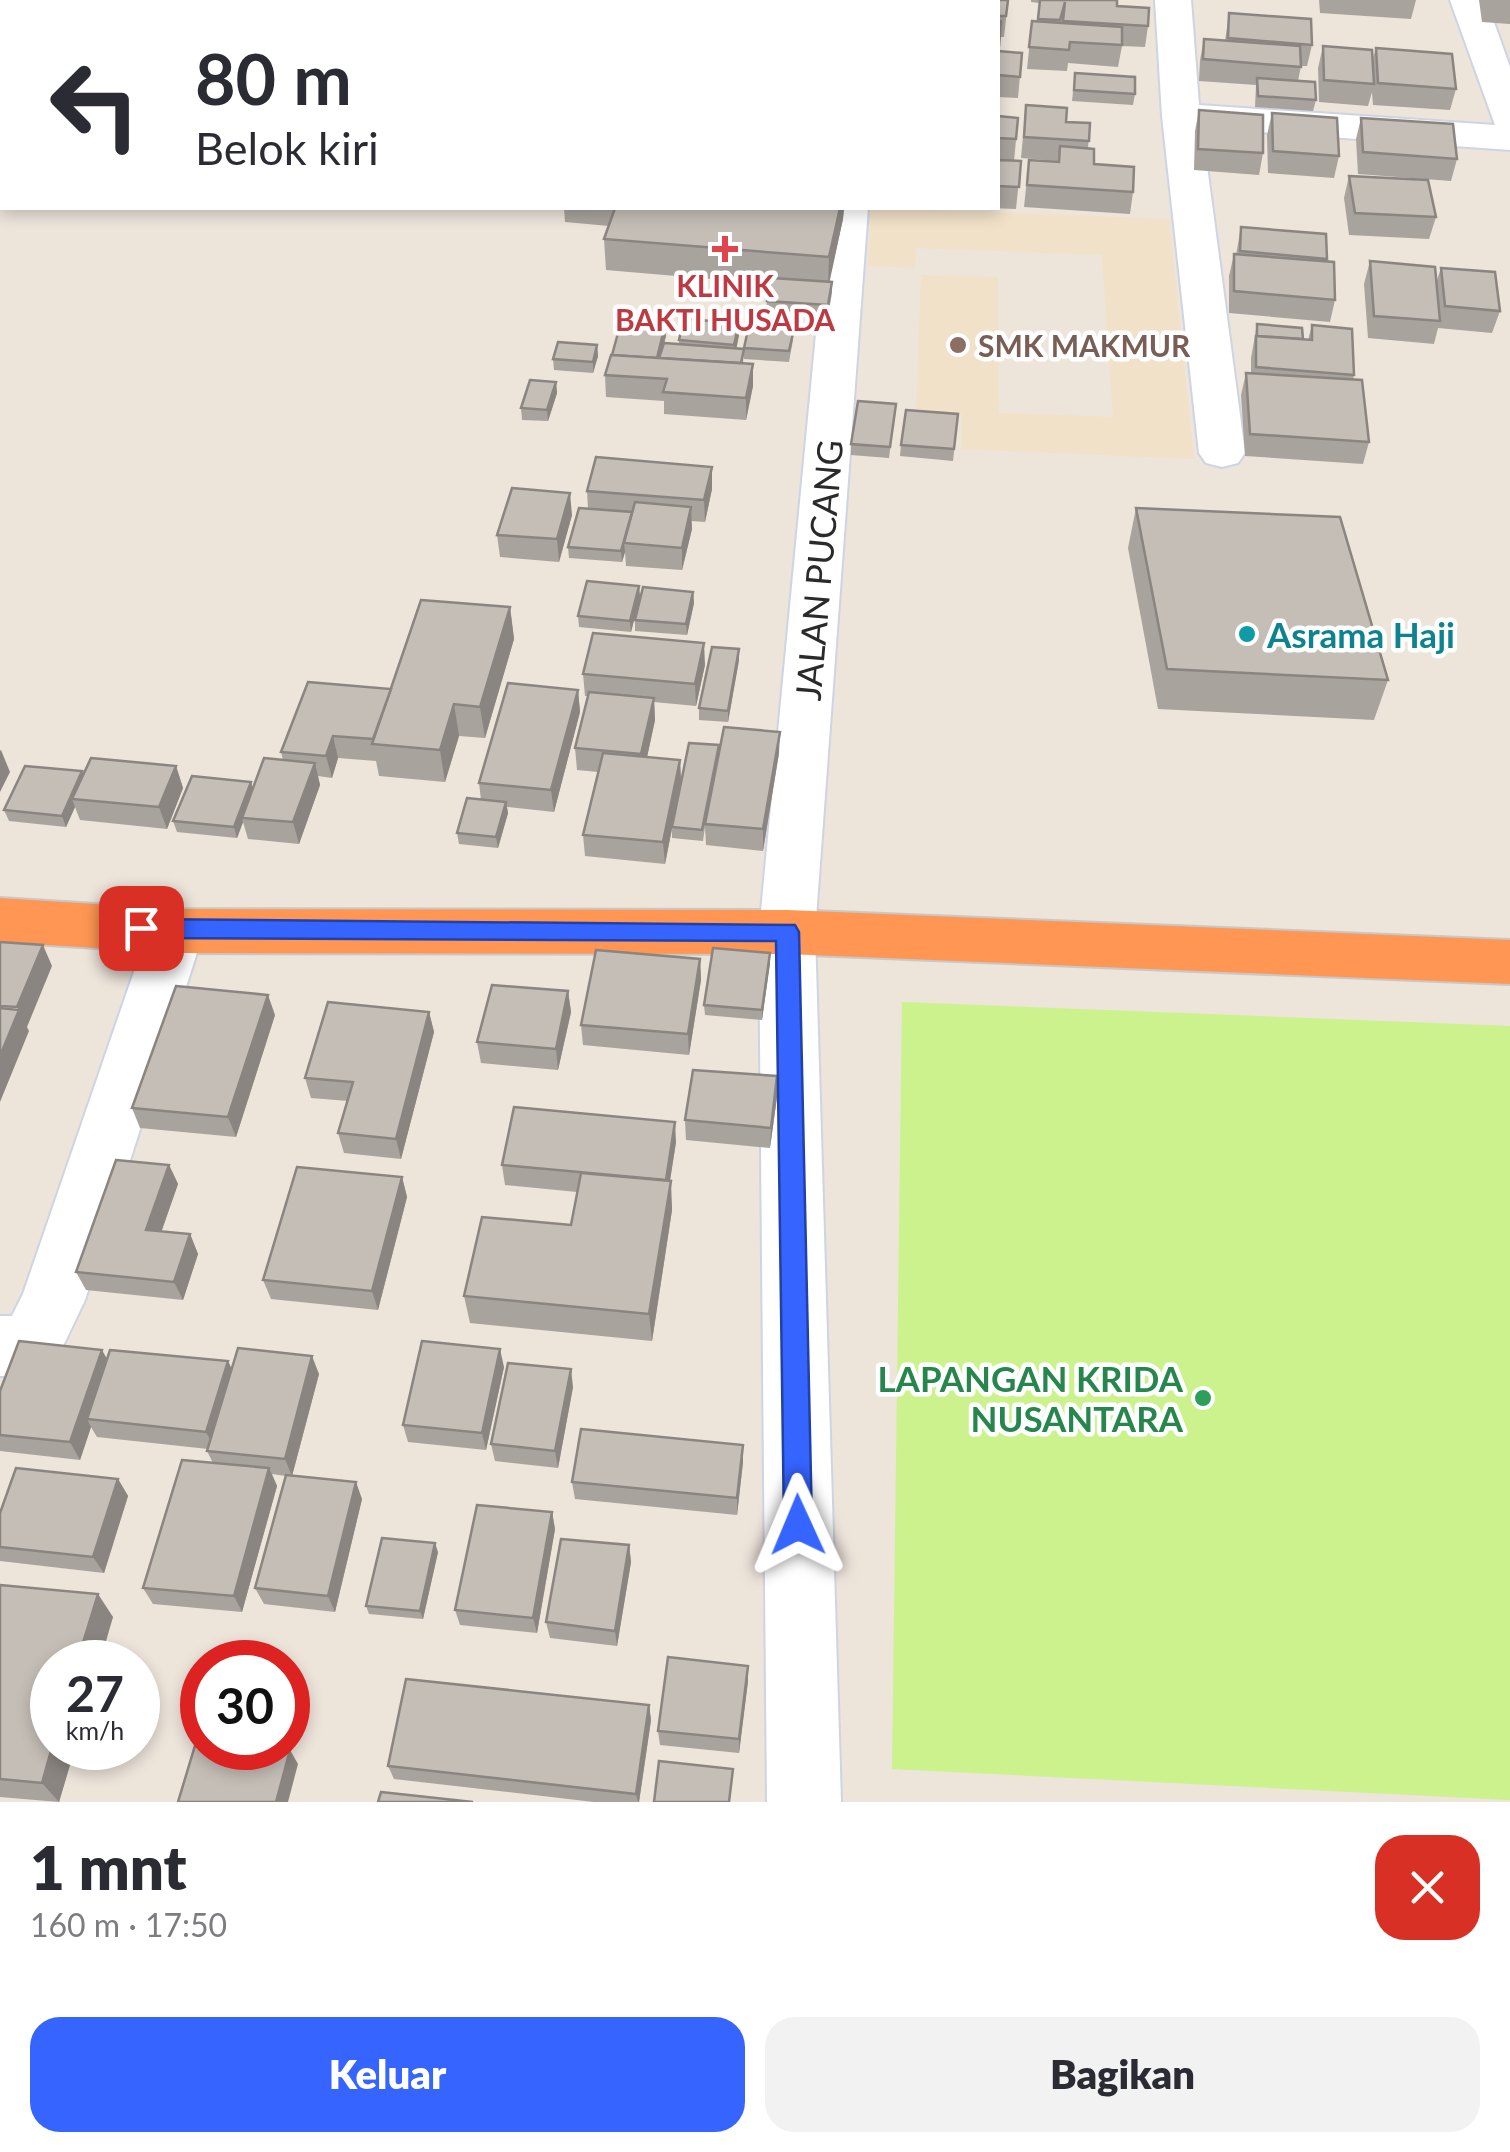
<!DOCTYPE html>
<html lang="id">
<head>
<meta charset="utf-8">
<style>
  body { margin:0; font-family:Lato,sans-serif; background:#f2f2f3; color:#2b2b33; height:100vh; display:flex; flex-direction:column; font-size:38px; white-space:nowrap }
  * { box-sizing:border-box; margin:0 }
  p { font-size:32px; color:#7c7c81 }
  .icon { flex:none; width:55px; height:55px; fill:none; stroke:currentColor; stroke-width:2; stroke-linecap:round; stroke-linejoin:round }
  .map { position:relative; height:1802px; overflow:hidden }
  .details { display:flex; flex-direction:column; background:#fff; flex:1 }
  .details>* { flex:none }
  .guide { position:absolute; left:0px; top:0px; width:1000px; height:210px; box-shadow:0 5px 15px #0003; background:#fff; color:#2b2b33; overflow:hidden }
  .speed { position:absolute; left:30px; top:1640px; display:flex; gap:20px; font-size:50px; font-weight:700; text-align:center }
  .speed>* { display:grid; place-content:center; width:130px; height:130px; border-radius:50%; background:#fff; box-shadow:0 5px 15px #0003; line-height:1 }
  .speed small { font-size:25px; font-weight:400 }
  .speed .limit { border:15px solid #d22; background:#fff; color:#111 }
  .pin { position:absolute; display:grid; place-items:center; width:85px; height:85px; color:#fff; margin:-42px; border-radius:20px; box-shadow:0 5px 15px #0006 }
  .me { position:absolute; width:110px; margin:-55px; rotate:359deg; stroke-linejoin:round; filter:drop-shadow(0 0 8px #0008) }
  .turn { display:flex; align-items:center; gap:35px; height:210px; padding:0 30px; font-size:45px }
  .turn .icon { width:130px; height:130px; stroke-width:2.5 }
  .turn b { display:block; font-size:70px; line-height:85px }
  .round { display:grid; place-items:center; flex:none; width:105px; height:105px; border-radius:30px; background:#f2f2f3 }
  .summary { display:flex; align-items:center; justify-content:space-between; height:170px; padding:0 30px }
  h1 { font-size:60px; font-weight:800; line-height:75px }
  .cta { display:flex; gap:20px; margin-top:auto; padding:20px 30px }
  .cta a { flex:1; height:115px; border-radius:30px; background:#3564ff; color:#fff; font-size:40px; font-weight:800; line-height:115px; text-align:center }
  .cta a+a { background:#f2f2f3; color:#2b2b33 }
  .map>svg:first-child { display:block }
  .education { fill:#f1e1c8 }
  .pitch { fill:#cbf28c }
  .lines { fill:none; stroke-linecap:round; stroke-linejoin:round }
  .street-casing { stroke:#cfd4e4; stroke-width:4 }
  .secondary-casing { stroke:#cfd4e4; stroke-width:4 }
  .highway-casing { stroke:#c8c8c8; stroke-width:4 }
  .street { fill:#fff; fill-rule:evenodd }
  .secondary { fill:#fff; fill-rule:evenodd }
  .highway { fill:#ff9653; fill-rule:evenodd }
  .wall { fill:#a9a39d }
  .shaded-wall { fill:#8a8580 }
  .building { fill:#c5beb7; stroke:#8a8580; stroke-width:2.5 }
  .route { fill:#3564ff; stroke:#2241a6; stroke-width:2.5 }
  .health-dot { fill:#e0444e; stroke:#fff; stroke-width:4 }
  .education-dot { fill:#8d6e63; stroke:#fff; stroke-width:4 }
  .culture-dot { fill:#0f9aa8; stroke:#fff; stroke-width:4 }
  .leisure-dot { fill:#2e9e5b; stroke:#fff; stroke-width:4 }
  .labels { text-anchor:middle; dominant-baseline:central; stroke-width:9; stroke-linejoin:round; paint-order:stroke }
  .far-health-label { font-size:30px; font-weight:bold; fill:#be3a42; stroke:#fff }
  .far-education-label { font-size:30px; font-weight:bold; fill:#785e54; stroke:#fff; text-anchor:start }
  .street-label { font-size:35px; fill:#2a2a2a; stroke:#fff }
  .culture-label { font-size:35px; font-weight:bold; fill:#0d838f; stroke:#fff; text-anchor:start }
  .leisure-label { font-size:35px; font-weight:bold; fill:#27864d; stroke:#fff; text-anchor:end }
</style>
</head>
<body>
<div class="map">
<svg width="1510" height="1802" viewBox="0 0 1510 1802">
  <rect width="100%" height="100%" fill="#ede4da"/>
  <path class="education" d="M871 208 1169 219 1194 459 961 449 962 414 916 412 921 275 998 277 999 413 1113 417 1102 255 916 248 915 268 868 266Z"/>
  <path class="pitch" d="M902 1002 1510 1026V1800L892 1769Z"/>
  <g class="lines">
    <g class="street-casing">
      <g id="street">
        <path d="M1155 0H1191L1199 105 1495 125 1450 0H1486L1510 67V150L1202 128 1245 453 1238 463 1222 467 1206 463 1199 453 1162 116Z"/>
        <path d="M176 909 196 916 204 931 85 1300 53 1367 30 1376H0V1316H12L23 1294 148 931 156 916Z"/>
        <path d="M787 910 807 917 815 932 841 1802H767L759 932 767 917Z"/>
      </g>
    </g>
    <g class="secondary-casing">
      <g id="secondary">
        <path d="M848 0H884V2H849Z"/>
        <path d="M828 208H868L815 932 807 947 787 954 767 947 759 932Z"/>
      </g>
    </g>
    <g class="highway-casing">
      <path id="highway" d="M0 898 176 909 787 910 1510 940V984L787 954 176 953 0 942Z"/>
    </g>
    <use href="#street" class="street"/>
    <use href="#secondary" class="secondary"/>
    <use href="#highway" class="highway"/>
  </g>
  <g class="wall">
    <path d="M721 0H817L816 2H721Z"/>
    <path d="M1008 0 1004 37H1000L998 51 1022 53 1018 98 998 97V2Z"/>
    <path d="M1031 0H1117V6L1148 26 1145 47 1122 46 1118 67 1068 63 1067 71 1027 69 1032 21H1038L1039 3 1031 2Z"/>
    <path d="M1319 0H1416L1411 19 1320 13Z"/>
    <path d="M1479 0H1510V24L1482 22Z"/>
    <path d="M1229 13 1312 45 1307 66H1301L1298 81 1316 100 1313 111 1255 107 1256 85 1199 81 1200 60 1204 39 1225 41Z"/>
    <path d="M1323 46 1372 61 1376 48 1456 89 1450 110 1373 105 1372 92 1368 106 1319 102 1318 68Z"/>
    <path d="M1075 73 1135 94 1133 105 1072 101Z"/>
    <path d="M1026 105 1066 122 1090 123 1088 148 1094 164 1133 192 1130 214 1024 207 1029 160 1058 161 1021 158Z"/>
    <path d="M1199 110 1263 153 1259 175 1194 170 1195 131Z"/>
    <path d="M1272 113 1339 156 1334 178 1268 173 1267 135Z"/>
    <path d="M998 116 1018 118 1014 161H1021L1016 209 990 208H998Z"/>
    <path d="M1361 118 1457 159 1451 181 1358 174 1356 139Z"/>
    <path d="M1349 176 1436 217 1429 239 1349 235 1344 198Z"/>
    <path d="M564 208H844L843 219 829 281 832 282V293L828 317 766 312 767 301 770 284 606 270 604 239 609 226 565 222Z"/>
    <path d="M1241 227 1327 259 1326 262 1335 300 1330 322 1229 313V276L1234 254 1236 255Z"/>
    <path d="M1370 261 1436 283 1441 268 1500 311 1492 333 1438 328 1434 344 1368 338 1364 284Z"/>
    <path d="M739 323V335L736 348 744 349 743 364H753V386L746 420 664 414V401L606 397 605 375 666 336 664 343 679 344V340Z"/>
    <path d="M1257 324 1303 339 1308 340 1312 325 1354 375 1353 380 1369 442 1363 464 1245 456 1241 395 1246 373H1251V358Z"/>
    <path d="M793 340 789 362 744 359V348Z"/>
    <path d="M597 345 598 356 593 373 554 370 553 359Z"/>
    <path d="M556 382 557 393 548 421 522 420 521 408Z"/>
    <path d="M896 404 889 458 851 455V444Z"/>
    <path d="M958 414 953 461 900 456 901 445Z"/>
    <path d="M712 489 705 522 691 521 692 529 682 570 626 566 625 552 622 562 569 558 568 547 588 509 587 491Z"/>
    <path d="M1136 508 1388 680 1374 720 1158 709 1128 548Z"/>
    <path d="M572 515 559 562 500 557 497 535Z"/>
    <path d="M639 586 640 597 631 632 579 627 578 616Z"/>
    <path d="M693 592 694 603 687 635 635 631V620Z"/>
    <path d="M510 607 514 639 485 738 459 736 445 782 379 776 376 761 338 758 332 778 318 776 320 785 299 844 248 839 243 822 237 838 177 832 173 821 251 782 253 789 283 760 281 752 391 689Z"/>
    <path d="M739 649V660L728 722 699 720V708Z"/>
    <path d="M705 665 696 706 654 702 655 720 647 757 680 760 681 781 719 753H779L763 851 706 845 705 827 703 841 672 838V829L665 864 585 856 583 835 598 772 577 770 575 748 588 696H585L583 674Z"/>
    <path d="M578 690 580 712 554 812 507 807 508 813 498 848 459 844 457 833 481 800 479 783Z"/>
    <path d="M176 766 183 788 167 829 80 820 75 807 66 827 9 821 4 810 83 774Z"/>
    <path d="M770 953 762 1020 705 1015 704 1005Z"/>
    <path d="M700 959 701 980 689 1055 583 1045 581 1025Z"/>
    <path d="M568 991 571 1012 558 1070 481 1063 477 1042Z"/>
    <path d="M429 1012 434 1032 401 1159 344 1153 338 1133 348 1101 311 1098 305 1078Z"/>
    <path d="M275 1015 236 1137 140 1128 132 1108Z"/>
    <path d="M777 1097 770 1148 686 1140 685 1120Z"/>
    <path d="M676 1142 670 1181 672 1210 652 1341 470 1323 464 1296 571 1225 577 1192 505 1185 502 1165Z"/>
    <path d="M169 1165 178 1184 161 1232 190 1234 198 1254 183 1300 86 1290 76 1272Z"/>
    <path d="M402 1177 407 1197 378 1310 271 1299 263 1280Z"/>
    <path d="M107 1359 228 1361 232 1369 319 1374 292 1476 362 1499 335 1612 264 1604 255 1588 286 1476 272 1474 277 1486 242 1612 153 1604 143 1588 213 1463 207 1451 208 1449 97 1437 91 1427 80 1460 0 1451V1391Z"/>
    <path d="M504 1367 486 1450 408 1442 403 1425Z"/>
    <path d="M573 1387 558 1468 495 1461 491 1444Z"/>
    <path d="M743 1462 737 1515 575 1499 572 1482Z"/>
    <path d="M118 1479 128 1496 104 1573 0 1561V1513Z"/>
    <path d="M552 1512 555 1529 537 1633 460 1625 455 1610Z"/>
    <path d="M629 1545 631 1562 617 1646 550 1638 546 1622Z"/>
    <path d="M438 1552 423 1619 369 1614 366 1606Z"/>
    <path d="M0 1585 113 1617 52 1748H75L59 1802 0 1797Z"/>
    <path d="M748 1666V1681L739 1753 660 1745 658 1731Z"/>
    <path d="M649 1705 651 1720 639 1802H594L394 1779 388 1766Z"/>
  </g>
  <g class="shaded-wall">
    <path d="M840 208H844L843 219 828 289 829 257Z"/>
    <path d="M739 323V335L735 356 734 345Z"/>
    <path d="M665 325 666 336 656 374V362Z"/>
    <path d="M597 345 598 356 593 373V362Z"/>
    <path d="M753 364V386L746 420V398Z"/>
    <path d="M556 382 557 393 548 421 547 410Z"/>
    <path d="M712 467V489L705 522 704 500Z"/>
    <path d="M570 493 572 515 559 562 557 539Z"/>
    <path d="M691 507 692 529 682 570V548Z"/>
    <path d="M632 512 624 543 625 552 622 562 621 551Z"/>
    <path d="M639 586 640 597 631 632 630 621Z"/>
    <path d="M693 592 694 603 687 635 686 624Z"/>
    <path d="M510 607 514 639 485 738 480 707Z"/>
    <path d="M704 643 705 665 696 706 695 684Z"/>
    <path d="M739 649V660L728 722V711Z"/>
    <path d="M578 690 580 712 554 812 551 790Z"/>
    <path d="M654 698 655 720 643 776 641 754Z"/>
    <path d="M454 704 459 736 445 782 440 750Z"/>
    <path d="M780 732 779 753 763 851V829Z"/>
    <path d="M333 736 338 758 332 778 326 756Z"/>
    <path d="M1 750 10 772 0 792V751Z"/>
    <path d="M680 760 681 782 665 864 663 842Z"/>
    <path d="M315 763 320 785 299 844 293 822Z"/>
    <path d="M176 766 183 788 167 829 159 807Z"/>
    <path d="M82 771 86 782 72 799 75 807 66 827 62 816Z"/>
    <path d="M251 782 254 793 242 818 243 822 237 838 234 827Z"/>
    <path d="M506 802 508 813 498 848 496 837Z"/>
    <path d="M43 945 52 966 27 1027 29 1031 0 1102V1056L19 1011 17 1007Z"/>
    <path d="M770 953V964L762 1020V1010Z"/>
    <path d="M700 959 701 980 689 1055 688 1034Z"/>
    <path d="M568 991 571 1012 558 1070 556 1049Z"/>
    <path d="M268 995 275 1015 236 1137 228 1117Z"/>
    <path d="M429 1012 434 1032 401 1159 396 1139Z"/>
    <path d="M777 1076V1097L770 1148 771 1128Z"/>
    <path d="M675 1122 676 1142 667 1199 666 1180Z"/>
    <path d="M169 1165 178 1184 155 1250 146 1230Z"/>
    <path d="M402 1177 407 1197 378 1310 372 1291Z"/>
    <path d="M671 1181 672 1210 652 1341 649 1314Z"/>
    <path d="M190 1234 198 1254 183 1300 174 1282Z"/>
    <path d="M500 1349 504 1367 486 1450 482 1433Z"/>
    <path d="M102 1350 112 1368 87 1419 91 1427 80 1460 70 1442Z"/>
    <path d="M312 1356 319 1374 292 1476 285 1459Z"/>
    <path d="M228 1361 236 1380 215 1449 206 1432Z"/>
    <path d="M571 1369 573 1387 558 1468 555 1451Z"/>
    <path d="M743 1445V1462L737 1515V1498Z"/>
    <path d="M269 1468 277 1486 242 1612 234 1596Z"/>
    <path d="M118 1479 128 1496 104 1573 93 1557Z"/>
    <path d="M356 1482 362 1499 335 1612 328 1596Z"/>
    <path d="M552 1512 555 1529 537 1633 533 1618Z"/>
    <path d="M435 1543 438 1552 423 1619 420 1611Z"/>
    <path d="M629 1545 631 1562 617 1646 615 1631Z"/>
    <path d="M98 1594 113 1617 100 1662H77Z"/>
    <path d="M748 1666V1681L739 1753V1739Z"/>
    <path d="M649 1705 651 1720 639 1802H638L636 1794Z"/>
    <path d="M52 1748H75L59 1802 42 1783Z"/>
    <path d="M290 1750 298 1764 288 1802H276Z"/>
  </g>
  <g class="building">
    <path d="M738 0H760L759 2H738Z"/>
    <path d="M763 0H814V2H762Z"/>
    <path d="M819 0H839L838 2 819 1Z"/>
    <path d="M930 0H1008L1006 16H998V2H930Z"/>
    <path d="M1040 0H1117V6L1149 8 1148 26 1063 21 1065 2 1060 20 1038 19Z"/>
    <path d="M1229 13 1311 19 1312 45 1228 38Z"/>
    <path d="M998 21H1001L999 46H998Z"/>
    <path d="M1032 21 1122 27V45L1070 42 1069 50 1029 47Z"/>
    <path d="M1204 39 1300 46 1301 67 1203 59Z"/>
    <path d="M1323 46 1372 50 1374 84 1324 80Z"/>
    <path d="M1376 48 1452 54 1456 89 1378 83Z"/>
    <path d="M998 51 1022 53 1020 77 998 75Z"/>
    <path d="M1075 73 1135 77V94L1074 90Z"/>
    <path d="M1257 78 1315 82 1316 100 1258 96Z"/>
    <path d="M1026 105 1067 108 1066 122 1090 123 1089 141 1024 137Z"/>
    <path d="M1199 110 1263 115V153L1198 149Z"/>
    <path d="M1272 113 1337 118 1339 156 1273 151Z"/>
    <path d="M998 116 1018 118 1016 139 998 138Z"/>
    <path d="M1361 118 1453 124 1457 159 1363 152Z"/>
    <path d="M1060 146 1094 149V164L1134 167 1133 192 1027 185 1029 160 1059 162Z"/>
    <path d="M998 160 1021 161 1019 187 998 186Z"/>
    <path d="M1349 176 1428 180 1436 217 1355 213Z"/>
    <path d="M615 208H840L829 257 604 239Z"/>
    <path d="M1241 227 1326 234 1327 259 1240 251Z"/>
    <path d="M1234 254 1334 262 1335 300 1234 291Z"/>
    <path d="M1370 261 1435 267 1440 321 1374 316Z"/>
    <path d="M1441 268 1495 272 1500 311 1445 306Z"/>
    <path d="M772 278 832 282 828 305 767 301Z"/>
    <path d="M684 319 739 323 734 345 679 340Z"/>
    <path d="M621 322 665 325 657 358 612 355Z"/>
    <path d="M1257 324 1302 328 1303 339 1257 336Z"/>
    <path d="M749 325 794 329 789 351 744 348Z"/>
    <path d="M1312 325 1352 329 1354 375 1256 367V336L1312 340Z"/>
    <path d="M558 342 597 345 593 362 553 359Z"/>
    <path d="M664 343 744 349 741 363 659 358Z"/>
    <path d="M611 355 753 364 746 398 663 392 667 379 605 375Z"/>
    <path d="M1246 373 1362 380 1369 442 1250 434Z"/>
    <path d="M530 380 556 382 547 410 521 408Z"/>
    <path d="M858 401 896 404 890 447 851 444Z"/>
    <path d="M906 410 958 414 954 449 901 445Z"/>
    <path d="M596 457 712 467 704 500 587 491Z"/>
    <path d="M512 488 570 493 557 539 497 535Z"/>
    <path d="M635 502 691 507 682 548 624 543Z"/>
    <path d="M579 508 632 512 621 551 568 547Z"/>
    <path d="M1136 508 1340 517 1388 680 1167 669Z"/>
    <path d="M587 581 639 586 630 621 578 616Z"/>
    <path d="M643 587 693 592 686 624 635 620Z"/>
    <path d="M421 600 510 607 480 707 454 704 440 750 372 744Z"/>
    <path d="M593 633 704 643 695 684 583 674Z"/>
    <path d="M712 647 739 649 728 711 699 708Z"/>
    <path d="M308 682 391 689 373 739 333 736 326 756 281 752Z"/>
    <path d="M508 683 578 690 551 790 479 783Z"/>
    <path d="M589 692 654 698 641 754 575 748Z"/>
    <path d="M724 727 780 732 763 829 705 824Z"/>
    <path d="M689 743 719 745 702 830 672 827Z"/>
    <path d="M603 753 680 760 663 842 583 835Z"/>
    <path d="M91 758 176 766 159 807 72 799Z"/>
    <path d="M264 758 315 763 293 822 242 818Z"/>
    <path d="M25 766 82 771 62 816 4 810Z"/>
    <path d="M192 776 251 782 234 827 173 821Z"/>
    <path d="M467 798 506 802 496 837 457 833Z"/>
    <path d="M0 942 43 945 17 1007 0 1006Z"/>
    <path d="M713 948 770 953 762 1010 704 1005Z"/>
    <path d="M596 950 700 959 688 1034 581 1025Z"/>
    <path d="M492 985 568 991 556 1049 477 1042Z"/>
    <path d="M176 986 268 995 228 1117 132 1108Z"/>
    <path d="M328 1002 429 1012 396 1139 338 1133 353 1082 305 1078Z"/>
    <path d="M0 1008 19 1010 0 1056Z"/>
    <path d="M693 1070 777 1076 771 1128 685 1120Z"/>
    <path d="M514 1107 675 1122 666 1180 502 1165Z"/>
    <path d="M116 1160 169 1165 146 1230 190 1234 174 1282 76 1272Z"/>
    <path d="M297 1167 402 1177 372 1291 263 1280Z"/>
    <path d="M581 1173 671 1181 649 1314 464 1296 482 1217 571 1225Z"/>
    <path d="M19 1341 102 1350 70 1442 0 1435V1391Z"/>
    <path d="M422 1341 500 1349 482 1433 403 1425Z"/>
    <path d="M238 1348 312 1356 285 1459 207 1451Z"/>
    <path d="M110 1350 228 1361 206 1432 87 1419Z"/>
    <path d="M508 1363 571 1369 555 1451 491 1444Z"/>
    <path d="M581 1429 743 1445 737 1498 572 1482Z"/>
    <path d="M182 1460 269 1468 234 1596 143 1588Z"/>
    <path d="M16 1468 118 1479 93 1557 0 1547V1513Z"/>
    <path d="M286 1475 356 1482 328 1596 255 1588Z"/>
    <path d="M477 1505 552 1512 533 1618 455 1610Z"/>
    <path d="M382 1538 435 1543 420 1611 366 1606Z"/>
    <path d="M561 1539 629 1545 615 1631 546 1622Z"/>
    <path d="M0 1585 98 1594 77 1662H52V1747L42 1783 0 1779Z"/>
    <path d="M668 1657 748 1666 739 1739 658 1731Z"/>
    <path d="M406 1679 649 1705 636 1794 388 1766Z"/>
    <path d="M197 1739H202V1748H267L290 1750 276 1802H178Z"/>
    <path d="M659 1761 733 1769 729 1802H654Z"/>
    <path d="M381 1792 473 1802H378Z"/>
  </g>
  <path class="route" d="M141 919 795 925 799 932 812 1525 808 1535 798 1539 788 1535 784 1525 776 941 141 938 130 928Z"/>
  <path class="health-dot" d="M720 234h10v10h10v10h-10v10h-10v-10h-10v-10h10z"/>
  <circle class="education-dot" cx="958" cy="345" r="10"/>
  <circle class="culture-dot" cx="1247" cy="634" r="10"/>
  <circle class="leisure-dot" cx="1203" cy="1398" r="10"/>
  <g class="labels">
    <g class="far-health-label">
      <text x="725" y="285">KLINIK<tspan x="725" dy="34">BAKTI HUSADA</tspan></text>
    </g>
    <g class="far-education-label">
      <text x="978" y="345">SMK MAKMUR</text>
    </g>
    <g class="street-label">
      <text transform="translate(818 570) rotate(-85)">JALAN PUCANG</text>
    </g>
    <g class="culture-label">
      <text x="1267" y="634">Asrama Haji</text>
    </g>
    <g class="leisure-label">
      <text x="1183" y="1378">LAPANGAN KRIDA<tspan x="1183" dy="40">NUSANTARA</tspan></text>
    </g>
  </g>
</svg>
<div class="speed"><div>27<small>km/h</small></div><div class="limit">30</div></div>
<div class="pin" style="left:141px;top:928px;background:#d93025"><svg class="icon" aria-label="arrive" viewBox="0 0 24 24"><path d="M6 21V4h12l-3 4 3 4H6"/></svg></div>
<svg class="me" style="left:798px;top:1525px" viewBox="-20 -20 40 40"><path d="M0-17L14 15 0 8-14 15z" fill="#3564ff" stroke="#fff" stroke-width="4"/></svg>
<div class="guide">
<div class="turn"><svg class="icon" aria-label="left" viewBox="0 0 24 24"><path d="M17 20v-9H6M10 6l-5 5 5 5"/></svg><div><b>80 m</b>Belok kiri</div></div>
</div>
</div>
<section class="details">
<div class="summary"><div><h1>1 mnt</h1><p>160 m · 17:50</p></div><a class="round" style="background:#d93025;color:#fff"><svg class="icon" aria-label="close" viewBox="0 0 24 24"><path d="M6 6l12 12M18 6L6 18"/></svg></a></div>
<div class="cta"><a>Keluar</a><a>Bagikan</a></div>
</section>
</body>
</html>
